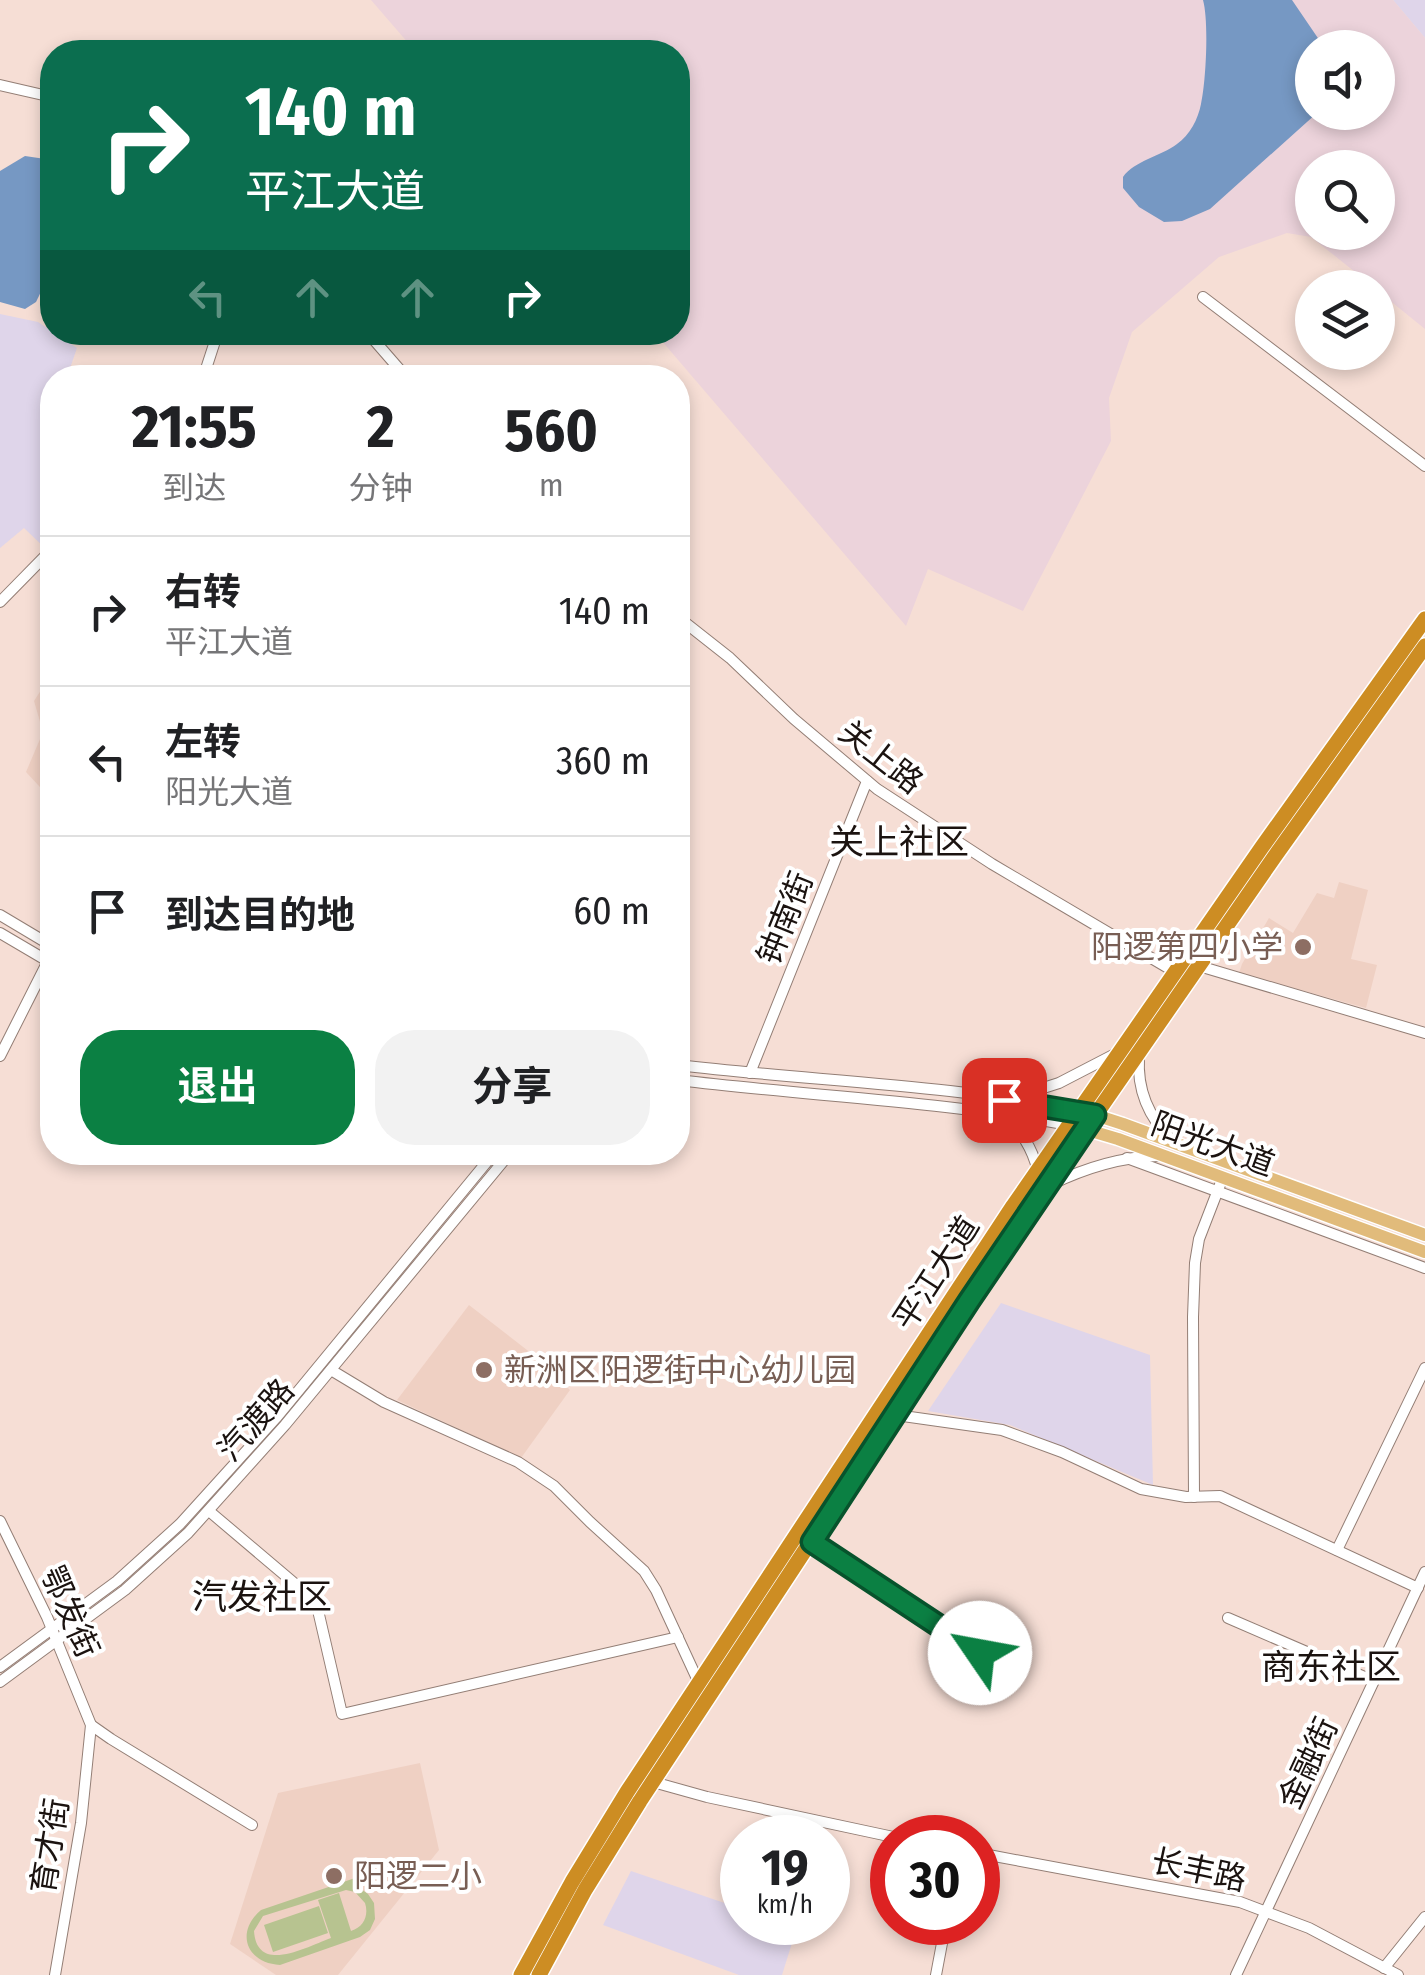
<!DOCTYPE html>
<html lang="zh">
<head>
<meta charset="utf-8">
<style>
  body { margin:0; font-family:"Fira Sans Condensed","Noto Sans SC",sans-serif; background:#f2f2f2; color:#202124; height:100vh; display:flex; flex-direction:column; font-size:38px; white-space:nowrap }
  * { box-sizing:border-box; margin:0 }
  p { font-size:32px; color:#757577 }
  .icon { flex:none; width:55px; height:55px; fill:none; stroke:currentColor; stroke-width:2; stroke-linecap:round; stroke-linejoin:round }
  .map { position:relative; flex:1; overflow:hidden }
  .drawer { position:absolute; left:40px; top:365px; width:650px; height:800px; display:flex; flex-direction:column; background:#fff; border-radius:40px; box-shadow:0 5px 15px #0003 }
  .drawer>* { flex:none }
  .hud { position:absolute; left:40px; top:40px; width:650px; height:305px; border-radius:40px; box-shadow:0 5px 15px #0003; background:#0b6e4f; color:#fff; overflow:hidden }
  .buttons { position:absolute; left:1295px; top:30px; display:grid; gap:20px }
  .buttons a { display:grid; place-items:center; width:100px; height:100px; border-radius:50%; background:#fff; box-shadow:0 5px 15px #0003; font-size:50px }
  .speed { position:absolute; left:720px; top:1815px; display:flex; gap:20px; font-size:50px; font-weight:700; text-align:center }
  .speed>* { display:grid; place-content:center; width:130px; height:130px; border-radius:50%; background:#fff; box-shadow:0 5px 15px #0003; line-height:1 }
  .speed small { font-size:25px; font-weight:400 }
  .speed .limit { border:15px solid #d22; background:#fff; color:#111 }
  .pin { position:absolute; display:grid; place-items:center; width:85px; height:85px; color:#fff; margin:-42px; border-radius:20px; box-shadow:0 5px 15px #0006 }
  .me { position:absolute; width:110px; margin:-55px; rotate:303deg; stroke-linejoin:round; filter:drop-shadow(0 0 8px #0008) }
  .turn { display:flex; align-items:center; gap:35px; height:210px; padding:0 40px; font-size:45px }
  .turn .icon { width:130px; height:130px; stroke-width:2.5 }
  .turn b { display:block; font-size:70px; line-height:85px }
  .lanes { display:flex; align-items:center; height:95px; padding:0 40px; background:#0003; justify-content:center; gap:50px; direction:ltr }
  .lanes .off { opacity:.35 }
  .eta { display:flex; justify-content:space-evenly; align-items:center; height:170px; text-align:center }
  .eta b { font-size:60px; font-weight:700; line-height:70px }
  .action { display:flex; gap:20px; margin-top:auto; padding:20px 40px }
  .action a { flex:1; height:115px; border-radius:40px; background:#0b8043; color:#fff; font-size:40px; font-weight:700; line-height:115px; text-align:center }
  .action a+a { background:#f2f2f2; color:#202124 }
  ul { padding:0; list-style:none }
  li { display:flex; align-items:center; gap:30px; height:150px; padding:0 40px; border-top:2px solid #e0e0e0 }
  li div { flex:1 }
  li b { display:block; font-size:38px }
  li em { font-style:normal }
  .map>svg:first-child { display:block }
  .commercial { fill:#dfd5ea }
  .industrial { fill:#ecd3db; fill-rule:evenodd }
  .built { fill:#efd0c3 }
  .green { fill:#b7c390; fill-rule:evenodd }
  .water { fill:#7698c3 }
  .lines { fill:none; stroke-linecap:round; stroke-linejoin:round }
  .minor-casing { stroke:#937e75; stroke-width:12 }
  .major-casing { stroke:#fff; stroke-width:15 }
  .highway-casing { stroke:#fff; stroke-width:18 }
  .minor { stroke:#fff; stroke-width:10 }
  .major { stroke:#e1bb7b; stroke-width:12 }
  .highway { stroke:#cd8d23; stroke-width:15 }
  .route-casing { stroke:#07532c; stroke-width:25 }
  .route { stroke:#0b8043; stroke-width:18 }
  .education-dot { fill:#8d6e63; stroke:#fff; stroke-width:4 }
  .labels { text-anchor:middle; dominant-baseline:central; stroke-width:8; stroke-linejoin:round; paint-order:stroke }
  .street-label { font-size:32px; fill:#1b1310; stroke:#fff }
  .education-label { font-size:32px; fill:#785e54; stroke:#fff; text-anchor:start }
  .neighbourhood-label { font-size:35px; fill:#1b1310; stroke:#fff }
</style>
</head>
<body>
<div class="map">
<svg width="1425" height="1975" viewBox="0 0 1425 1975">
  <rect width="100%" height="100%" fill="#f6ded5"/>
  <g class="commercial">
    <path d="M1393 0H1425V38Z"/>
    <path d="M0 314 38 322 77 348 67 377 52 378V543L46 549 24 528 0 548Z"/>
    <path d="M1001 1303 1150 1355 1153 1485 1010 1425 928 1411Z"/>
    <path d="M631 1871 742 1909V1922L784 1923 797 1927 782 1975H739L603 1925Z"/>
  </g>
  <path class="industrial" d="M371 0H1393L1425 38V329L1378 291V288L1374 287 1311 237 1287 233 1219 257 1132 332 1109 398 1111 441 1023 611 928 569 906 626 655 333 678 332V52H416ZM1312 48H1378V112H1312ZM1312 168H1378V232H1312Z"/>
  <g class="built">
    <path d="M52 673V800L26 772 43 732 34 701Z"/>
    <path d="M1339 882 1368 890 1351 959 1377 965 1366 1008 1239 973 1242 964 1269 918 1293 933 1317 893 1334 898Z"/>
    <path d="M469 1305 527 1350 570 1390 521 1458 397 1400Z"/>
    <path d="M420 1763 439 1850 338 1975H276L230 1944 278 1793Z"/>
  </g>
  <g class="green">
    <path d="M358 1877 361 1883 357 1886 368 1894 374 1903 375 1919 370 1930 360 1937 280 1965C246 1963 235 1932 261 1910ZM346 1890 355 1892 365 1903C369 1915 364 1927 351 1931L339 1893 318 1900 331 1938C306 1947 257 1975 254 1931L263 1916Z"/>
    <path d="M319 1906 328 1933 273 1952 264 1925Z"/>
  </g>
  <g class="water">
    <path d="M1203 0H1292L1324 47 1312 48V112L1317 113 1210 209 1182 221 1164 222 1139 207 1123 188V177C1134 161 1161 156 1177 144 1190 135 1198 119 1201 104 1206 82 1209 21 1203 0Z"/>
    <path d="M25 156 52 160V269L36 302 25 309 0 302V171Z"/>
  </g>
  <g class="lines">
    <g class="minor-casing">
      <g id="minor">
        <path d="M0 85 52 97"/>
        <path d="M1203 297 1425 466"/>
        <path d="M367 332 407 378"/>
        <path d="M203 378 218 332"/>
        <path d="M0 602 52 549"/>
        <path d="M678 617 730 658 794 719 877 789 992 864 1175 972"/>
        <path d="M0 915 52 946"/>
        <path d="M0 933 51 963"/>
        <path d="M1199 966 1425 1033"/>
        <path d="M0 1056 48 961"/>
        <path d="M1139 1057C1137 1090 1148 1117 1172 1140"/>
        <path d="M678 1065C811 1081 947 1084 1079 1111"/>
        <path d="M750 1073 867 781"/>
        <path d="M678 1080C808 1096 940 1101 1069 1125"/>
        <path d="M1012 1098 1059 1083 1115 1054"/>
        <path d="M1003 1116C1022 1131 1032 1148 1038 1171"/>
        <path d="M1127 1158 1425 1268"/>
        <path d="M1050 1185C1085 1168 1119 1157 1158 1156"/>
        <path d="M331 1370 384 1402 518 1462 554 1486 590 1522 644 1571 656 1590 699 1683"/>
        <path d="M896 1415 1002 1430 1062 1452 1141 1489 1186 1497 1220 1496 1418 1588"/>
        <path d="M1194 1497 1193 1317 1195 1263 1199 1239 1223 1177"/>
        <path d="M209 1511 313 1599 317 1606 342 1714 678 1637"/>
        <path d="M0 1521 47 1617 91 1725 81 1823 55 1975"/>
        <path d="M812 1542 980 1653"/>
        <path d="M1337 1550 1425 1368"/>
        <path d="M1228 1618 1374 1681"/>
        <path d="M0 1667 117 1581 180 1524 276 1418 495 1152"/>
        <path d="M0 1682 125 1590 188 1533 285 1425 511 1152"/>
        <path d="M91 1725 111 1739 252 1825"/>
        <path d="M653 1782 707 1797 898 1838"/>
        <path d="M978 1853 1240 1902 1309 1928 1398 1975"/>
        <path d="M1384 1968 1425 1917"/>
        <path d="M936 1975 946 1922"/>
        <path d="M1236 1975 1425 1572"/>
      </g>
    </g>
    <g class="major-casing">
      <g id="major">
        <path d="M1089 1113 1123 1124 1425 1235"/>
        <path d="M1081 1128 1118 1139 1425 1252"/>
      </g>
    </g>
    <g class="highway-casing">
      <g id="highway">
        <path d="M521 1975 572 1882 627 1792 1013 1206 1262 847 1425 619"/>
        <path d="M539 1975 585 1890 640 1801 969 1301 1085 1130 1275 856 1425 646"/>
      </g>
    </g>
    <use href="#minor" class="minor"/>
    <use href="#major" class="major"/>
    <use href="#highway" class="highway"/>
  </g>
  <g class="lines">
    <g class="route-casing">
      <path id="route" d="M980 1653 812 1542 969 1301 1095 1115 1004 1100"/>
    </g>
    <use href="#route" class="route"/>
  </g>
  <g class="education-dot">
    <circle cx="1303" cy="947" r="10"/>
    <circle cx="484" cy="1370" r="10"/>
    <circle cx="334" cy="1876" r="10"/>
  </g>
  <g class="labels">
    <g class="street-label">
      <text transform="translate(881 757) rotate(38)">关上路</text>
      <text transform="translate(785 918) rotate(-68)">钟南街</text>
      <text transform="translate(1213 1144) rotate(20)">阳光大道</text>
      <text transform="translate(936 1273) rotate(-57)">平江大道</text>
      <text transform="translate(256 1420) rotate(-49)">汽渡路</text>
      <text transform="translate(70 1612) rotate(66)">鄂发街</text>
      <text transform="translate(1308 1763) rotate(-65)">金融街</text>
      <text transform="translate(50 1846) rotate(-81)">育才街</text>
      <text transform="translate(1199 1870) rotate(12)">长丰路</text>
    </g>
    <g class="education-label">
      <text x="1283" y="947" text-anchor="end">阳逻第四小学</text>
      <text x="504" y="1370">新洲区阳逻街中心幼儿园</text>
      <text x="354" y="1876">阳逻二小</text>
    </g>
    <g class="neighbourhood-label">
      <text x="899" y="842">关上社区</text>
      <text x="262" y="1597">汽发社区</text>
      <text x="1331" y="1667">商东社区</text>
    </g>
  </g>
</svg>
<div class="buttons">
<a><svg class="icon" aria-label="sound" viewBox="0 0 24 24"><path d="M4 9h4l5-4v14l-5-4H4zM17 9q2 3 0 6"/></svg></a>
<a><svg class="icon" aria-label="search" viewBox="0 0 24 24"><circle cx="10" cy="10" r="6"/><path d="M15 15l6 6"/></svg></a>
<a><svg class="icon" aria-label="layers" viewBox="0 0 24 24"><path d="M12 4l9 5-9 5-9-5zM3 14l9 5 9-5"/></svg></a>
</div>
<div class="speed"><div>19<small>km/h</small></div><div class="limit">30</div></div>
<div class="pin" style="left:1004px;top:1100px;background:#d93025"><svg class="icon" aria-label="arrive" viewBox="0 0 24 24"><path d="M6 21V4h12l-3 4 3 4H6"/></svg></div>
<svg class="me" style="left:980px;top:1653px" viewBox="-20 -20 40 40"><circle r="19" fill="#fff"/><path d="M0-13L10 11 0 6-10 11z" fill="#0b8043"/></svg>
<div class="hud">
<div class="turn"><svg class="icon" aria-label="right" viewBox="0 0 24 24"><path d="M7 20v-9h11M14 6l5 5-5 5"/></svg><div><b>140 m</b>平江大道</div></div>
<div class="lanes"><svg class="icon off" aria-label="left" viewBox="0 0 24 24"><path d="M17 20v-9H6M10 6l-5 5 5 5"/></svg><svg class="icon off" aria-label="ahead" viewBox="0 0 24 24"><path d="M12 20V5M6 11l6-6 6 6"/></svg><svg class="icon off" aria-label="ahead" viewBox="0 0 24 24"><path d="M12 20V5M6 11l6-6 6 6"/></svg><svg class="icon" aria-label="right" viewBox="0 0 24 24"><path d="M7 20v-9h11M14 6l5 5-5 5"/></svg></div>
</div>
<section class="drawer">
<div class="eta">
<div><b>21:55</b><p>到达</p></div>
<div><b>2</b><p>分钟</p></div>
<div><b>560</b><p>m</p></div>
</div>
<ul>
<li><svg class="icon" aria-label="right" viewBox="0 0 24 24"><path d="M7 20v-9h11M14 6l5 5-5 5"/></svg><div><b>右转</b><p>平江大道</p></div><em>140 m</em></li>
<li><svg class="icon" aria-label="left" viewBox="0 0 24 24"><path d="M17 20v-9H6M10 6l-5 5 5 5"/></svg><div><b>左转</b><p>阳光大道</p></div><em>360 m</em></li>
<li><svg class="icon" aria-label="arrive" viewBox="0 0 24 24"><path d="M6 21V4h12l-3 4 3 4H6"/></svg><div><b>到达目的地</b></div><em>60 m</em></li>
</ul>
<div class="action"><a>退出</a><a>分享</a></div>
</section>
</div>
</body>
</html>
